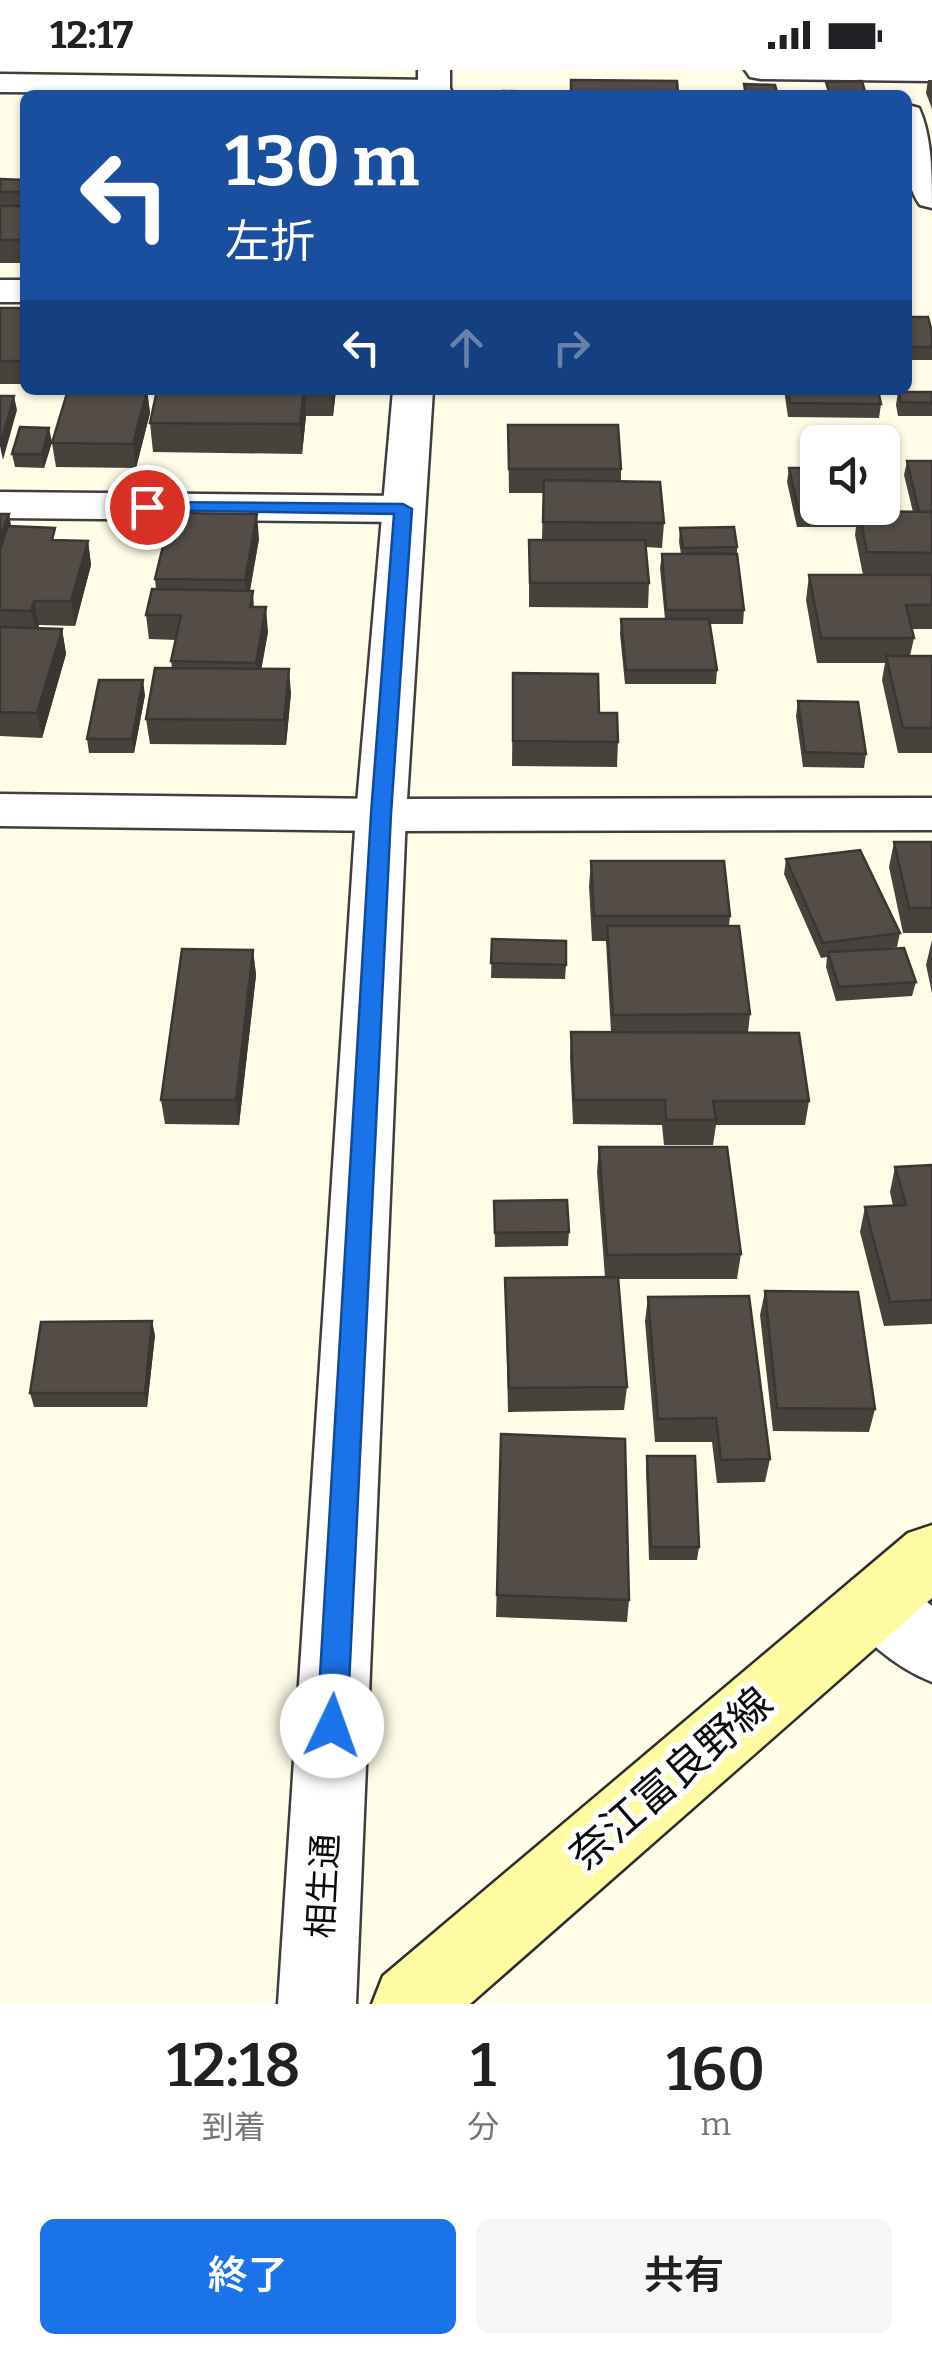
<!DOCTYPE html>
<html lang="ja">
<head>
<meta charset="utf-8">
<style>
  body { margin:0; font-family:Bitter,"Noto Sans JP",serif; background:#f6f6f6; color:#202124; height:100vh; display:flex; flex-direction:column; font-size:38px; white-space:nowrap }
  * { box-sizing:border-box; margin:0 }
  p { font-size:32px; color:#757577 }
  .icon { flex:none; width:55px; height:55px; fill:none; stroke:currentColor; stroke-width:2; stroke-linecap:round; stroke-linejoin:round }
  .map { position:relative; height:1934px; overflow:hidden }
  .panel { display:flex; flex-direction:column; background:#fff; flex:1 }
  .panel>* { flex:none }
  .hud { position:absolute; left:20px; top:20px; width:892px; height:305px; border-radius:15px; box-shadow:0 2px 8px #0004; background:#1a4fa0; color:#fff; overflow:hidden }
  .controls { position:absolute; left:800px; top:355px; display:grid; gap:20px }
  .controls a { display:grid; place-items:center; width:100px; height:100px; border-radius:15px; background:#fff; box-shadow:0 2px 8px #0004; font-size:50px }
  .pin { position:absolute; display:grid; place-items:center; width:85px; height:85px; color:#fff; margin:-42px; border:5px solid #fff; border-radius:50%; box-shadow:0 2px 10px #0007 }
  .me { position:absolute; width:110px; margin:-55px; rotate:3deg; stroke-linejoin:round; filter:drop-shadow(0 0 8px #0008) }
  .turn { display:flex; align-items:center; gap:35px; height:210px; padding:0 40px; font-size:45px }
  .turn .icon { width:130px; height:130px; stroke-width:2.5 }
  .turn b { display:block; font-size:70px; line-height:85px }
  .lanes { display:flex; align-items:center; height:95px; padding:0 40px; background:#0003; justify-content:center; gap:50px; direction:ltr }
  .lanes .off { opacity:.35 }
  .eta { display:flex; justify-content:space-evenly; align-items:center; height:170px; text-align:center }
  .eta b { font-size:60px; font-weight:600; line-height:70px }
  .cta { display:flex; gap:20px; margin-top:auto; padding:20px 40px }
  .cta a { flex:1; height:115px; border-radius:15px; background:#1a73e8; color:#fff; font-size:40px; font-weight:600; line-height:115px; text-align:center }
  .cta a+a { background:#f6f6f6; color:#202124 }
  .status { display:flex; justify-content:space-between; align-items:center; height:70px; padding:0 50px; background:#fff; direction:ltr }
  .status svg { height:28px; fill:currentColor }
  .map>svg:first-child { display:block }
  .lines { fill:none; stroke-linecap:round; stroke-linejoin:round }
  .minor-casing { stroke:#3e3e3e; stroke-width:5 }
  .tertiary-casing { stroke:#3e3e3e; stroke-width:5 }
  .secondary-casing { stroke:#2d2d2d; stroke-width:5 }
  .minor { fill:#fff; fill-rule:evenodd }
  .tertiary { fill:#fff; fill-rule:evenodd }
  .secondary { fill:#fffba3; fill-rule:evenodd }
  .wall { fill:#48423d }
  .shaded-wall { fill:#3b3632 }
  .building { fill:#544d47; stroke:#3b3632; stroke-width:2.5 }
  .route { fill:#1a73e8; stroke:#114b97; stroke-width:2.5 }
  .labels { text-anchor:middle; dominant-baseline:central; stroke-width:10; stroke-linejoin:round; paint-order:stroke }
  .street-label { font-size:35px; fill:#0b0b0b; stroke:#fff }
  .near-street-label { font-size:42px; fill:#0b0b0b; stroke:#fff }
</style>
</head>
<body>
<div class="status"><b>12:17</b><svg viewBox="0 0 49 12"><path d="M0 12V9h3v3zM5 12V6h3v6zM10 12V3h3v9zM15 12V0h3v12zM26 1h20v11H26zM47 4h2v5h-2z"/></svg></div>
<div class="map">
<svg width="932" height="1934" viewBox="0 0 932 1934">
  <rect width="100%" height="100%" fill="#fffce8"/>
  <g class="lines">
    <g class="minor-casing">
      <g id="minor">
        <path d="M745 0H932V11L761 9 750 7Z"/>
        <path d="M0 4 435 10 446 13 451 20 447 25 0 22Z"/>
        <path d="M908 35 919 38C932 66 932 106 932 138L920 135C901 109 906 66 908 35Z"/>
        <rect x="0" y="210" width="25" height="22"/>
        <path d="M0 422 403 426 418 430 424 439 418 448 403 452 0 448Z"/>
        <path d="M0 724 381 729 932 728V760L381 761 0 756Z"/>
        <path d="M876 1500 900 1510 932 1536V1612C895 1597 858 1568 842 1532L852 1510Z"/>
      </g>
    </g>
    <g class="tertiary-casing">
      <g id="tertiary">
        <rect x="418" y="0" width="32" height="25"/>
        <path d="M393 320H433L406 745 356 1934H278L356 745Z"/>
      </g>
    </g>
    <g class="secondary-casing">
      <path id="secondary" d="M932 1455V1528L470 1934H372L383 1906 908 1463Z"/>
    </g>
    <use href="#minor" class="minor"/>
    <use href="#tertiary" class="tertiary"/>
    <use href="#secondary" class="secondary"/>
  </g>
  <g class="wall">
    <path d="M928 10H932V39L926 23Z"/>
    <path d="M0 109 25 110V135H0Z"/>
    <rect x="0" y="136" width="25" height="57"/>
    <rect x="0" y="238" width="25" height="76"/>
    <path d="M908 247 932 262V290H908Z"/>
    <path d="M147 320 150 343 136 398 56 397 52 373Z"/>
    <path d="M157 320H336L333 346H306L302 384 153 382 150 353Z"/>
    <path d="M784 320H878L881 334 879 348 788 347Z"/>
    <path d="M898 322H932V346H898L896 335Z"/>
    <path d="M508 355 621 399V411L664 453 662 478 645 477 649 513 648 538 529 537V470H542L543 423H509Z"/>
    <path d="M52 372 44 398 15 397 12 384Z"/>
    <path d="M907 391H932V559H912L914 568 910 586H932V683H898L882 610 885 593H817L806 530 809 505H863L855 465 856 457H797L787 412 789 398 871 441 913 442 904 405Z"/>
    <path d="M0 444H9L11 456 57 470 88 471 91 495 75 556 39 555 38 558 62 559 66 584 42 668 0 666Z"/>
    <path d="M680 458 737 477V484L744 540 743 554H710L717 600 716 614H625L620 564 621 549H665L660 498 662 484H681L679 472Z"/>
    <path d="M259 469 250 521H253L254 537 268 562 261 599 291 623 286 675 150 674 146 649 172 598 171 591 176 570 149 569 146 545 156 519 155 509Z"/>
    <path d="M513 603 599 643 618 672 617 697 512 696Z"/>
    <path d="M145 625 134 683H89L87 669Z"/>
    <path d="M798 631 866 684 864 698 803 697 796 646Z"/>
    <path d="M894 772H932V863H903L889 797Z"/>
    <path d="M786 789 900 863 897 877 885 879 916 912 912 926 836 931 826 897 827 887 821 888 784 804Z"/>
    <path d="M591 791 730 846 729 856 750 944 748 963 809 1031 805 1055H716L713 1075H664L662 1055 573 1054 570 987 571 962H611L606 871H592L589 816Z"/>
    <path d="M492 869 566 895 565 909 491 908Z"/>
    <path d="M932 870V923L926 895Z"/>
    <path d="M253 880 256 905 239 1055 165 1054 161 1030Z"/>
    <path d="M599 1077 741 1184 737 1209H618L627 1317 624 1340 508 1342 505 1208 605 1207 597 1102Z"/>
    <path d="M932 1095V1254L884 1256 860 1162 865 1137 893 1136 890 1122 895 1097Z"/>
    <path d="M494 1131 569 1162 568 1176 495 1177Z"/>
    <path d="M765 1221 875 1339 869 1362 773 1361 760 1245Z"/>
    <path d="M648 1227 770 1389 765 1412 717 1413 712 1372H655L645 1251Z"/>
    <path d="M155 1265 147 1337H34L30 1323Z"/>
    <path d="M501 1364 629 1530 627 1552 496 1547Z"/>
    <path d="M647 1386 699 1477 697 1490H649L646 1399Z"/>
  </g>
  <g class="shaded-wall">
    <path d="M147 320 150 343 136 398 133 374Z"/>
    <path d="M305 320 306 346 302 384 300 354Z"/>
    <path d="M331 320H336L333 346Z"/>
    <path d="M14 326 17 340 3 390 0 376Z"/>
    <path d="M49 358 52 372 44 398 42 384Z"/>
    <path d="M9 444 11 458 0 488V467Z"/>
    <path d="M257 444 259 469 247 534 245 510Z"/>
    <path d="M88 471 91 495 75 556 71 531Z"/>
    <path d="M34 531 39 555 36 566 31 541Z"/>
    <path d="M266 537 268 562 258 618 256 593Z"/>
    <path d="M62 559 66 584 42 668 37 643Z"/>
    <path d="M289 599 291 623 286 675 284 650Z"/>
    <path d="M143 610 145 625 134 683 132 669Z"/>
    <path d="M253 880 256 905 239 1055 236 1030Z"/>
    <path d="M152 1251 155 1265 147 1337 145 1323Z"/>
  </g>
  <g class="building">
    <path d="M571 10 677 11 678 24 571 25Z"/>
    <path d="M862 11 866 25H830L826 12Z"/>
    <path d="M744 14 775 15 777 22 818 23V25H746Z"/>
    <path d="M503 21 543 22V25H503Z"/>
    <path d="M0 109 25 110V122H0Z"/>
    <rect x="0" y="136" width="25" height="34"/>
    <rect x="0" y="238" width="25" height="53"/>
    <path d="M908 247H928L932 262V277H908Z"/>
    <path d="M68 320H147L133 374 52 373Z"/>
    <path d="M157 320H304L300 354 150 353Z"/>
    <path d="M788 320H878L881 334 790 333Z"/>
    <path d="M898 322H932V333L901 332Z"/>
    <path d="M0 326H14L0 376Z"/>
    <path d="M508 355H618L621 399H509Z"/>
    <path d="M20 357 49 358 42 384H12Z"/>
    <path d="M907 391H932V442H919Z"/>
    <path d="M789 398H818V438H870L871 441 799 443Z"/>
    <path d="M544 410 660 412 664 453 543 452Z"/>
    <path d="M859 441 932 442V483L867 482Z"/>
    <path d="M171 443 257 444 245 510 155 509Z"/>
    <path d="M0 444H9L0 467Z"/>
    <path d="M8 456 55 458 52 470 88 471 71 531H34L31 541 0 540V480Z"/>
    <path d="M734 457 737 477 683 478 680 458Z"/>
    <path d="M529 470H645L649 513H530Z"/>
    <path d="M662 484H737L744 540H666Z"/>
    <path d="M809 505H932V535H906L914 568H821Z"/>
    <path d="M152 519 253 521 250 537H266L256 593 171 591 181 545H146Z"/>
    <path d="M621 549H709L717 600H626Z"/>
    <path d="M0 557 62 559 37 643 0 642Z"/>
    <path d="M886 586H932V658H903Z"/>
    <path d="M155 598 289 599 284 650 146 649Z"/>
    <path d="M513 603 598 604 599 643H617L618 672 513 671Z"/>
    <path d="M99 610H143L132 669H87Z"/>
    <path d="M798 631 858 632 866 684 805 682Z"/>
    <path d="M894 772H932V838H909Z"/>
    <path d="M860 780 900 863 823 873 786 789Z"/>
    <path d="M591 791H724L730 846H594Z"/>
    <path d="M607 856H739L750 944 613 945Z"/>
    <path d="M492 869 566 871V895L491 893Z"/>
    <path d="M904 878 916 912 839 917 828 882Z"/>
    <path d="M182 879 253 880 236 1030H161Z"/>
    <path d="M571 962 799 963 809 1031H713L716 1050H666L665 1030H574Z"/>
    <path d="M599 1077H727L741 1184 607 1185Z"/>
    <path d="M932 1095V1230L890 1232 865 1137 906 1135 895 1097Z"/>
    <path d="M567 1130 569 1162 495 1163 494 1131Z"/>
    <path d="M618 1207 627 1317 509 1318 505 1208Z"/>
    <path d="M765 1221 858 1222 875 1339 777 1338Z"/>
    <path d="M749 1226 770 1389 721 1390 716 1348 658 1349 648 1227Z"/>
    <path d="M152 1251 145 1323H30L41 1252Z"/>
    <path d="M501 1364 625 1369 629 1530 497 1525Z"/>
    <path d="M647 1386H695L699 1477H651Z"/>
  </g>
  <path class="route" d="M147 432 403 434 412 439 391 744 347 1656 343 1667 332 1671 321 1667 317 1656 371 744 394 444 141 440V433Z"/>
  <g class="labels">
    <g class="street-label">
      <text transform="translate(323 1816) rotate(-87)">相生通</text>
    </g>
    <g class="near-street-label">
      <text transform="translate(671 1709) rotate(-41)">奈江富良野線</text>
    </g>
  </g>
</svg>
<div class="controls">
<a><svg class="icon" aria-label="sound" viewBox="0 0 24 24"><path d="M4 9h4l5-4v14l-5-4H4zM17 9q2 3 0 6"/></svg></a>
</div>
<div class="pin" style="left:147px;top:437px;background:#d93025"><svg class="icon" aria-label="arrive" viewBox="0 0 24 24"><path d="M6 21V4h12l-3 4 3 4H6"/></svg></div>
<svg class="me" style="left:332px;top:1656px" viewBox="-20 -20 40 40"><circle r="19" fill="#fff"/><path d="M0-13L10 11 0 6-10 11z" fill="#1a73e8"/></svg>
<div class="hud">
<div class="turn"><svg class="icon" aria-label="left" viewBox="0 0 24 24"><path d="M17 20v-9H6M10 6l-5 5 5 5"/></svg><div><b>130 m</b>左折</div></div>
<div class="lanes"><svg class="icon" aria-label="left" viewBox="0 0 24 24"><path d="M17 20v-9H6M10 6l-5 5 5 5"/></svg><svg class="icon off" aria-label="ahead" viewBox="0 0 24 24"><path d="M12 20V5M6 11l6-6 6 6"/></svg><svg class="icon off" aria-label="right" viewBox="0 0 24 24"><path d="M7 20v-9h11M14 6l5 5-5 5"/></svg></div>
</div>
</div>
<section class="panel">
<div class="eta">
<div><b>12:18</b><p>到着</p></div>
<div><b>1</b><p>分</p></div>
<div><b>160</b><p>m</p></div>
</div>
<div class="cta"><a>終了</a><a>共有</a></div>
</section>
</body>
</html>
